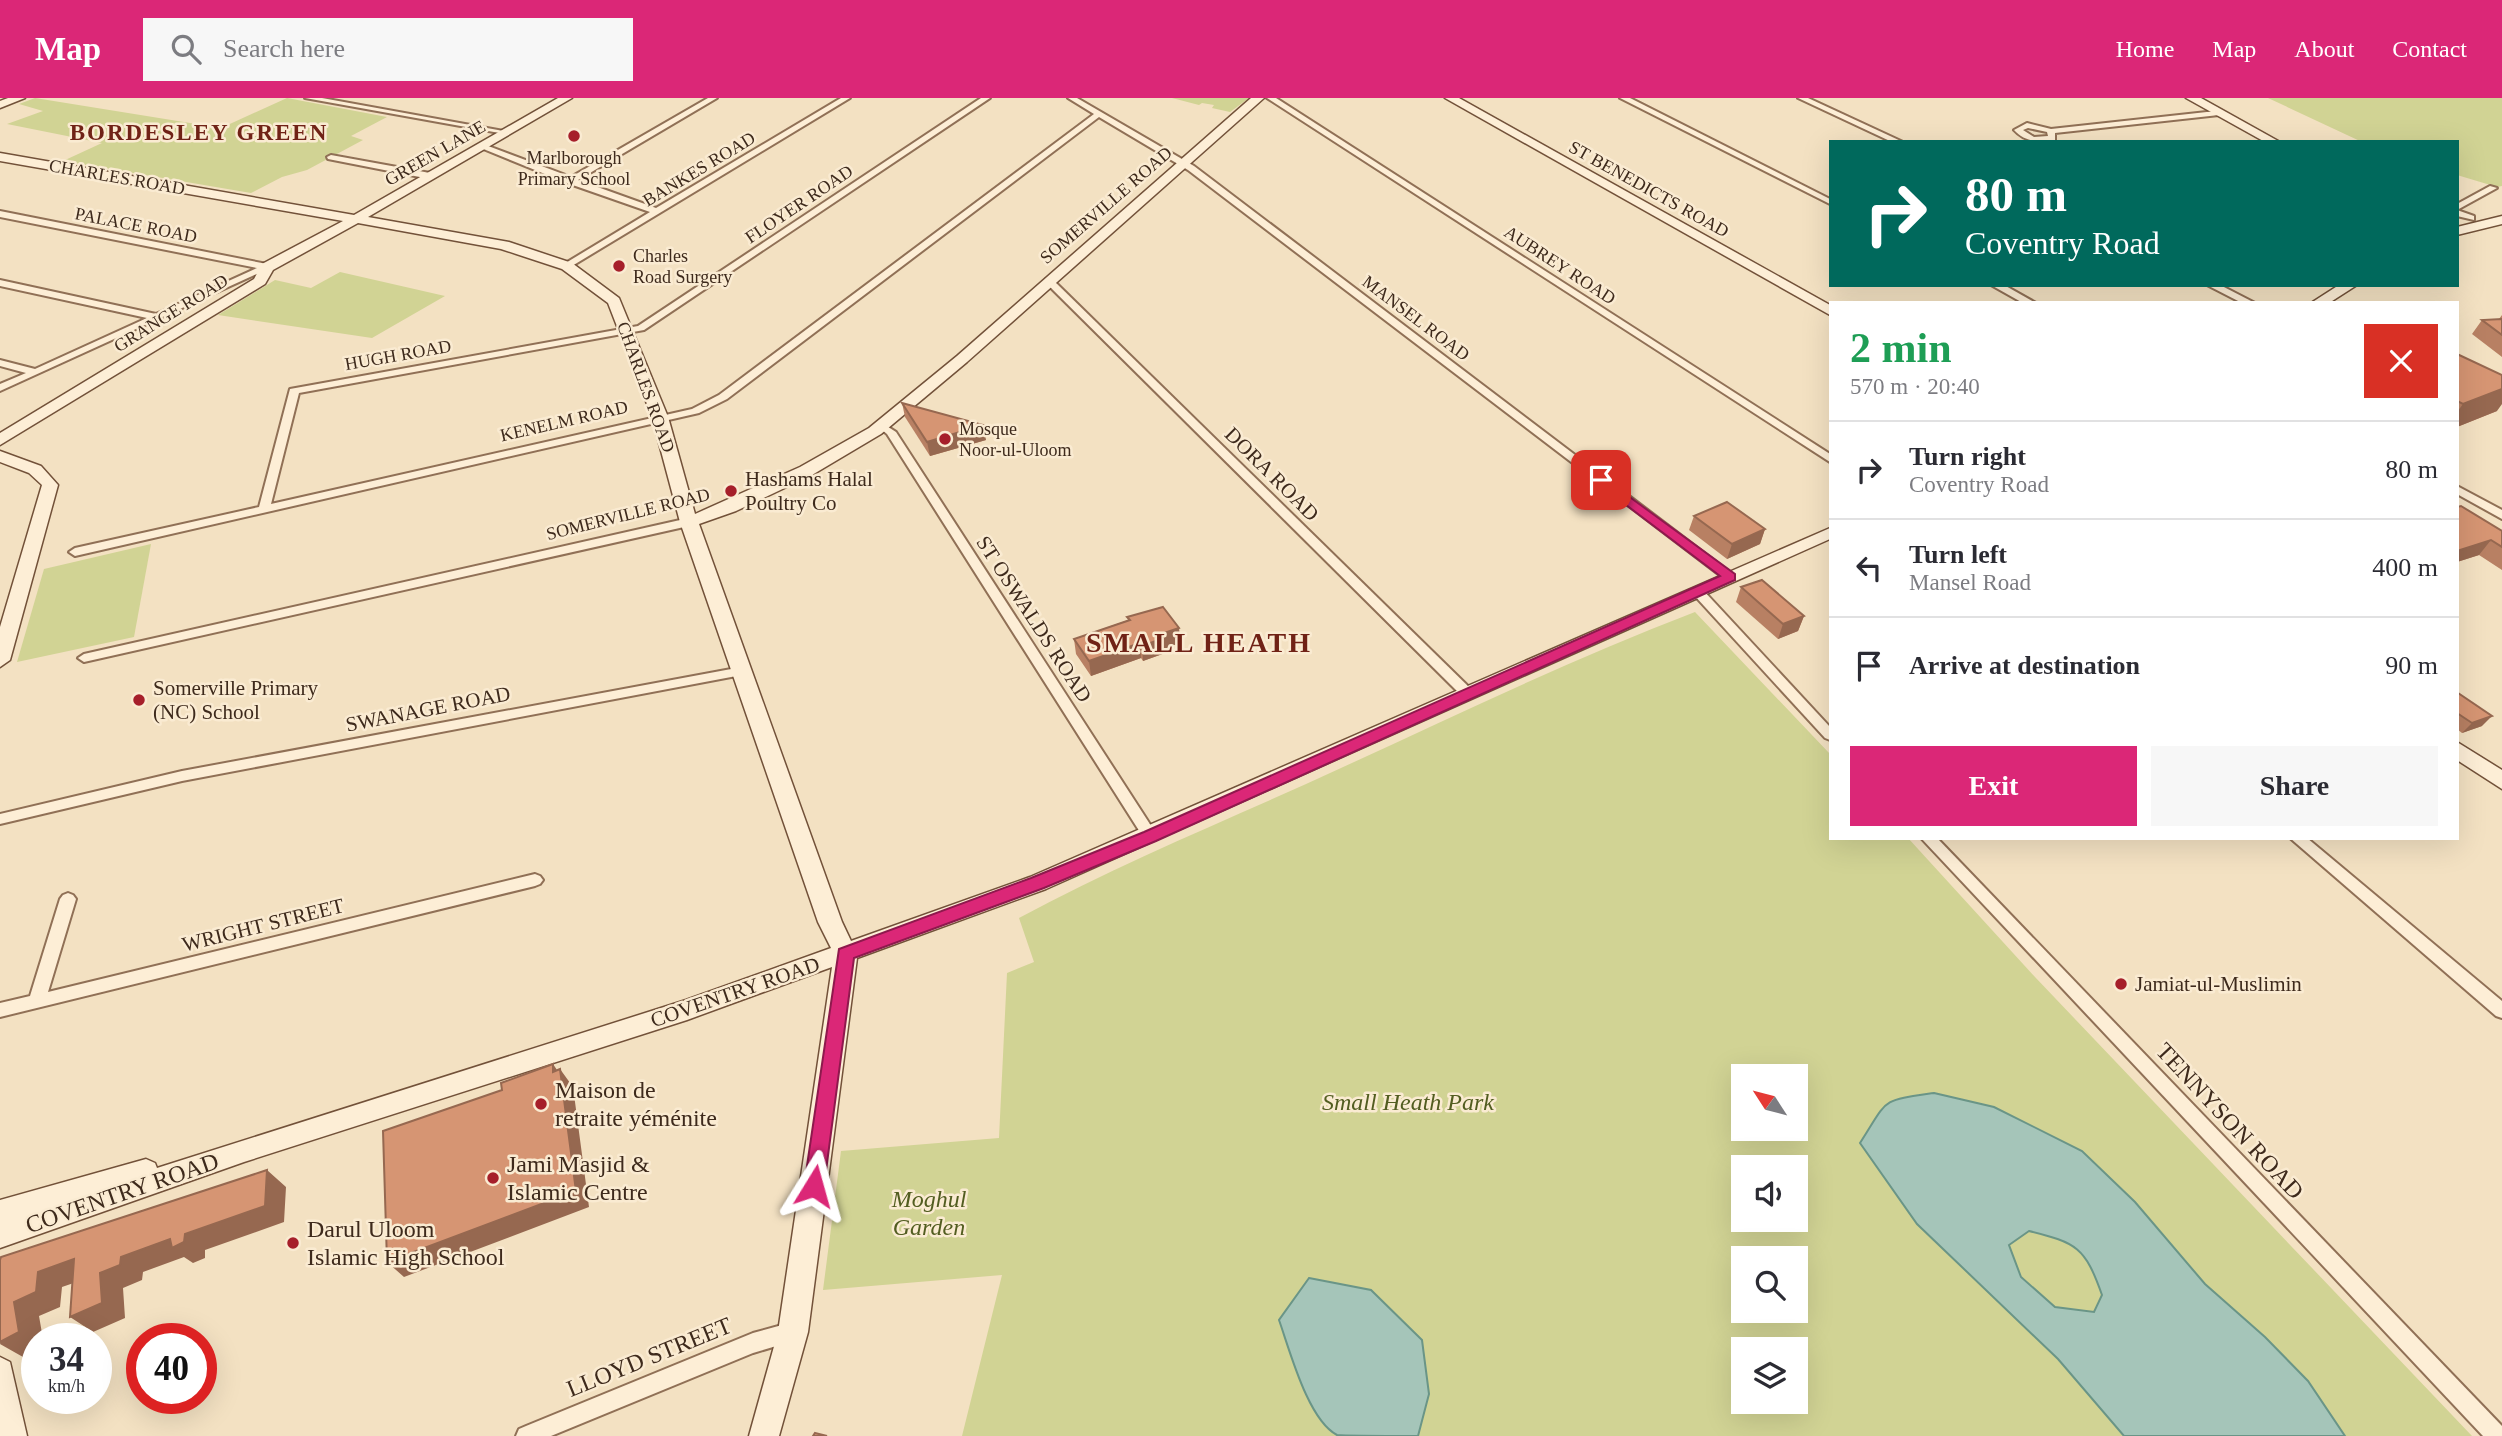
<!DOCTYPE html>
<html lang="en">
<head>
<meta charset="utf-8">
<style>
  body { margin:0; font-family:"Times New Roman",serif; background:#f7f7f7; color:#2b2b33; height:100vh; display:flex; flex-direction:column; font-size:26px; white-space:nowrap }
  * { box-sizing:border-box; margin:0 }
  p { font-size:23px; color:#7c7c81 }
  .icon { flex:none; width:38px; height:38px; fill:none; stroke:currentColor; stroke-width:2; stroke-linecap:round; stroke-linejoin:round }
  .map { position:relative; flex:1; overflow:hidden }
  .side { position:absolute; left:1829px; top:203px; width:630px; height:539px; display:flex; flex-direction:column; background:#fff; border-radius:0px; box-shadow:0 7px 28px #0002 }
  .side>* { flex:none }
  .top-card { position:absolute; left:1829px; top:42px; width:630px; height:147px; border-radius:0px; box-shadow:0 7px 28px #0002; background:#00695c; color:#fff; overflow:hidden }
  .needle { width:46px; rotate:306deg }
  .controls { position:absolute; left:1731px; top:966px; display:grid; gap:14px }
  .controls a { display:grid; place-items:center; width:77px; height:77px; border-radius:0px; background:#fff; box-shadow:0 7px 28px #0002; font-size:35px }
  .speed { position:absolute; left:21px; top:1225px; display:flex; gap:14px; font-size:35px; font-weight:700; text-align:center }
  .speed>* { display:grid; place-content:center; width:91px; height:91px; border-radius:50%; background:#fff; box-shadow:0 7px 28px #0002; line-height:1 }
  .speed small { font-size:18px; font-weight:400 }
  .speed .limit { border:10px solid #d22; background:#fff; color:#111 }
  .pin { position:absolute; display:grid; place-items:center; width:60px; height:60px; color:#fff; margin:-30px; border-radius:14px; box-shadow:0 4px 10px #0006 }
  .me { position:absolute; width:77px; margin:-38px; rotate:8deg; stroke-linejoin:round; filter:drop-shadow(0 0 5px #0008) }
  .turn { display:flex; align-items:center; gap:24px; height:147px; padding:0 21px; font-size:32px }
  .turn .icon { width:91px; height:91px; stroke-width:2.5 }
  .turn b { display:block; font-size:49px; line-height:60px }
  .round { display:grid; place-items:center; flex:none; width:74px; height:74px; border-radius:0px; background:#f7f7f7 }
  .summary { display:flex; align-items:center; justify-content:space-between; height:119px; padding:0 21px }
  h1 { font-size:42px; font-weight:700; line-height:52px; color:#1e9e55 }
  .action { display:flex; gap:14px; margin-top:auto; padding:14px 21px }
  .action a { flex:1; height:80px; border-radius:0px; background:#db2777; color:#fff; font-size:28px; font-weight:700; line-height:80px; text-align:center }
  .action a+a { background:#f7f7f7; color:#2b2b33 }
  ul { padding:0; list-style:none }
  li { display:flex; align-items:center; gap:21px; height:98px; padding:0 21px; border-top:2px solid #e1e1e2 }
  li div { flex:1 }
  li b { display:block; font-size:26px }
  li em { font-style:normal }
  header { display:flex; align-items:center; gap:42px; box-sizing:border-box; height:98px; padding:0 35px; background:#db2777; color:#fff }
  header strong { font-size:33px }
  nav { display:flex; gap:38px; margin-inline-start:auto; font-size:24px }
  .search { width:490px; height:63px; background:#f7f7f7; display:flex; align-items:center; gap:18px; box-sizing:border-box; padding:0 24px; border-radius:0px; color:#7c7c81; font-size:26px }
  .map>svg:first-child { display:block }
  .green { fill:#d1d394; fill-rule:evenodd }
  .water { fill:#a5c5b9; stroke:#6a9587; stroke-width:2; fill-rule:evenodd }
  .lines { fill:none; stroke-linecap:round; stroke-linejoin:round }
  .street-casing { stroke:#907056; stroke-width:4 }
  .secondary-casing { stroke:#725139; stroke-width:3 }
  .street { fill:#fdeed6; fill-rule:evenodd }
  .secondary { fill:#fdeed6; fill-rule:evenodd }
  .wall { fill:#b88063 }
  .shaded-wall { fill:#966850 }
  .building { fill:#d69573; stroke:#966850; stroke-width:2 }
  .route { fill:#db2777; stroke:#8e194d; stroke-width:2 }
  .poi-dot { fill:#a61f2a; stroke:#faebd2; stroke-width:2.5 }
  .labels { text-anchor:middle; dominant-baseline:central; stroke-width:5; stroke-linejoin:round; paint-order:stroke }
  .far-street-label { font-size:18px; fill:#3e2a1c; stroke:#faebd2 }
  .far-poi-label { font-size:18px; fill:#3e2a1c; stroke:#faebd2; text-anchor:start }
  .street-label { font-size:21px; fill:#3e2a1c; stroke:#faebd2 }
  .poi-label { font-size:21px; fill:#3e2a1c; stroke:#faebd2; text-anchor:start }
  .far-district-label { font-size:23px; font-weight:bold; letter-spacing:2px; fill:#702216; stroke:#faebd2 }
  .near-poi-label { font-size:24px; fill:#3e2a1c; stroke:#faebd2; text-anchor:start }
  .near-park-label { font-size:24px; font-style:italic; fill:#525d20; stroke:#faebd2 }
  .near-street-label { font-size:24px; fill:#3e2a1c; stroke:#faebd2 }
  .district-label { font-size:28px; font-weight:bold; letter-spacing:2px; fill:#702216; stroke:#faebd2 }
</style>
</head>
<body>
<header>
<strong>Map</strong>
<div class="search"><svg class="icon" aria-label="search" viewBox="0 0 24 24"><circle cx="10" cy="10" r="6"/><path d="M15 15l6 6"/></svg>Search here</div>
<nav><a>Home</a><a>Map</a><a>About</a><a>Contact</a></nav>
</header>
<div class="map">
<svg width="2502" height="1338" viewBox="0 0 2502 1338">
  <rect width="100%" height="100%" fill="#f3e1c2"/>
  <g class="green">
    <path d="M35 0 221 30 287 0 387 19 351 38 363 42 307 72 282 79 251 95 63 63 102 45 7 26 43 13 19 6Z"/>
    <path d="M1172 0H1249L1230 14 1212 10 1214 7 1202 5 1199 7Z"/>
    <path d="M2268 0H2502V88L2497 89 2457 77V44H2362Z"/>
    <path d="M340 174 445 198 372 240 218 217 275 182 311 190Z"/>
    <path d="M151 446 134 539 17 564 44 471Z"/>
    <path d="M1695 514 1830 656V740H1908L2035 879 2472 1338H962L1002 1177 823 1192 841 1053 999 1040 1007 875 1034 864 1019 820C1124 763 1233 720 1341 670 1459 616 1574 560 1695 514ZM1743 978H1796V1031H1743ZM1743 1069H1796V1122H1743ZM1743 1160H1796V1213H1743ZM1743 1251H1796V1304H1743Z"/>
  </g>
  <g class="water">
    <path d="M1934 995 1994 1009 2082 1053 2135 1104 2205 1186 2265 1239 2308 1283 2345 1338H2124L2058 1261 1917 1126 1860 1045C1889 1000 1879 1003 1934 995ZM2029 1133C2077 1145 2085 1149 2102 1197L2094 1214 2055 1209 2021 1179 2009 1147Z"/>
    <path d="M1309 1180 1371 1192 1422 1242 1429 1296 1418 1338C1403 1338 1347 1338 1337 1337 1308 1322 1290 1253 1279 1222Z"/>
  </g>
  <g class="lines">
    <g class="street-casing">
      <g id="street">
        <path d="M305 0H322L509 34 505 36Z"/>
        <path d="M708 0H717L578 82 656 110 841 0H850L567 171 564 170V166L650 114 567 85 476 48 483 46 571 79Z"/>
        <path d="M981 0H990L644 232 299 295 271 406 692 311 719 297 1094 16 1068 0H1077L1194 68 1736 479 1734 482H1726L1188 72 1099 19 727 301 699 315 75 458 69 454 75 450 259 409 290 291 638 228Z"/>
        <path d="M1267 0H1276L1830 356V364Z"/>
        <path d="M1620 0H1630L1830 101V106Z"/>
        <path d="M1798 0H1808L1903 44H1892Z"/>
        <path d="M2216 13H2219V17L2055 35V42C2039 45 2025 44 2014 32L2027 25 2051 31ZM2028 30 2047 34 2048 38 2034 39 2023 32Z"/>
        <path d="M331 57 430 75 434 78 430 81 328 61 327 59Z"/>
        <path d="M2490 88 2497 90 2457 112 2474 118V122L2457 118V106Z"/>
        <path d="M0 113 267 166 272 169 0 293V286L26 275 0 268V262L35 271 147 220 0 188V182L156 216 257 170 0 119Z"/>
        <path d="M1046 181H1052L1473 593 1475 596 1473 599H1463L1046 185Z"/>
        <path d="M1991 187H2004L2036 205H2023Z"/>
        <path d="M2207 187H2220L2255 205H2242Z"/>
        <path d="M882 325 896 334 1155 734 1157 738 1155 742H1145L887 336 877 328Z"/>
        <path d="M2457 388 2502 412V421L2457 396Z"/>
        <path d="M689 420 693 421V427L84 564 78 560 84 556Z"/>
        <path d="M1698 490 1702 491 1830 629V642L1825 640 1694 497 1692 494Z"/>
        <path d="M742 569 747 570 749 573 747 576 182 683 0 726V716L182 673Z"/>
        <path d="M1921 740H1937L2502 1328V1338H2483Z"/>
        <path d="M2290 740H2307L2502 903V920L2496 918Z"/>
        <path d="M535 776 540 778 543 782 540 786 535 788 0 919V905L30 898 60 801 63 797 68 795 73 797 76 801 48 894Z"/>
        <path d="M793 1224 800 1227 803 1234 800 1241 753 1255 551 1338H516L519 1331 526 1328 753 1235Z"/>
      </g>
    </g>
    <g class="secondary-casing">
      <g id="secondary">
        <path d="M8 0H25L0 10V3Z"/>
        <path d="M558 0H572L368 119 509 144 572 165 619 200 668 319 695 416 800 369 869 330 957 258 1251 0H1264L967 264 881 336 812 377 736 413 699 426 842 824 851 843 1030 779 1830 430V441L1046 791 857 860 808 1234 779 1338H749L778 1234 832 869 687 922 244 1064 0 1150V1102L146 1061 155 1065 157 1070 686 902 831 850 818 824 680 424 652 319 608 205 562 171 501 151 358 125 273 172 265 186 0 347V335L254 181 262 166 343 123 0 63V55L354 117Z"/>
        <path d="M1445 0H1459L1830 207V217Z"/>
        <path d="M2186 0H2201L2280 44H2265Z"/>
        <path d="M2502 118V126L2457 137V129Z"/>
        <path d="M2339 187H2357L2329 205H2311Z"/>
        <path d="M0 353 41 368 58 387 10 562 0 569V529L42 387 29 375 0 364Z"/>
        <path d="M2457 644 2502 672V691L2457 662Z"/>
        <path d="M0 1259 10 1264 27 1338H0Z"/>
      </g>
    </g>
    <use href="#street" class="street"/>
    <use href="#secondary" class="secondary"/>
  </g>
  <g class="wall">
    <path d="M2502 217V259L2472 236 2482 222 2499 221Z"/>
    <path d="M2457 256 2497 313 2457 329Z"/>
    <path d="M902 305 986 342 930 358 905 319Z"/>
    <path d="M1694 418 1765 431 1760 446 1727 461 1689 432Z"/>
    <path d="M2502 433V472L2479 457 2457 464Z"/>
    <path d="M1741 489 1804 518 1798 533 1778 541 1736 504Z"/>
    <path d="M1127 519 1179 530 1180 545 1168 549V554L1143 563 1141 560 1091 578 1076 556 1074 541 1128 522Z"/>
    <path d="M2457 595 2482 628 2462 635 2457 631Z"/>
  </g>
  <g class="shaded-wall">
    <path d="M2502 291V306L2497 313 2457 329V314L2463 306Z"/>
    <path d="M983 327 986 342 930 358 927 344Z"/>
    <path d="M1765 431 1760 446 1727 461 1732 446Z"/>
    <path d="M2491 442 2479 457 2457 464V453Z"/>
    <path d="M1804 518 1798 533 1778 541 1783 526Z"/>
    <path d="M1179 530 1180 545 1168 549V554L1143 563 1142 548 1164 535Z"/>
    <path d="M1140 545 1141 560 1091 578 1089 563Z"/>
    <path d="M2492 618 2482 628 2462 635 2472 625Z"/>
    <path d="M553 966 561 978 560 971 573 989 589 1109 404 1179 387 1164 553 974Z"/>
    <path d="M267 1072 286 1089 284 1124 205 1152V1160L193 1165 184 1159 143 1174 142 1182 123 1190 125 1220 93 1234 70 1219 100 1175 121 1159 185 1136Z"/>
    <path d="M74 1161 97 1177 62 1189 60 1209 39 1218 43 1241H37V1252L23 1259 0 1246 14 1204 38 1174Z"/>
  </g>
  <g class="building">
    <path d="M2502 221V237L2482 222Z"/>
    <path d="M2457 256 2502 277V291L2463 306 2457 303Z"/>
    <path d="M902 305 983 327 927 344Z"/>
    <path d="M1727 404 1765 431 1732 446 1694 418Z"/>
    <path d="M2461 408 2502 433V449L2491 442 2457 453V409Z"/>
    <path d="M1762 482 1804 518 1783 526 1741 489Z"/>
    <path d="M1163 509 1179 530 1164 535 1167 539 1142 548 1140 545 1089 563 1074 541 1130 522 1127 519Z"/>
    <path d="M2457 595H2458L2492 618 2472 625 2457 615Z"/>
    <path d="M553 966V974L560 971 576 1093 387 1164 383 1033 502 992 501 985Z"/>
    <path d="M267 1072 265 1108 185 1136 184 1144 172 1150 170 1141 121 1159 120 1167 100 1175 102 1205 70 1219 74 1161 38 1174 36 1194 14 1204 19 1234 0 1244V1162L1 1159Z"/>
    <path d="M815 1335 827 1338H813Z"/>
  </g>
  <path class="route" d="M1601 378 1735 476V482L1156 743 1044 790 854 860 824 1088 821 1094 814 1097 807 1094 804 1088 839 851 1031 780 1144 734 1720 478 1597 385 1595 382Z"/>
  <g class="poi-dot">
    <circle cx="574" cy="38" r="7"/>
    <circle cx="619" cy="168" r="7"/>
    <circle cx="945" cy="341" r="7"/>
    <circle cx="731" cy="393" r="7"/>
    <circle cx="139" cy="602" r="7"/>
    <circle cx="2121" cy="886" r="7"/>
    <circle cx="541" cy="1006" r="7"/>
    <circle cx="493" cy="1080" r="7"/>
    <circle cx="293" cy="1145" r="7"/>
  </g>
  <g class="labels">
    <g class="far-street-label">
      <text transform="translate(435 55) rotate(-30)">GREEN LANE</text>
      <text transform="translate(699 71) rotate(-31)">BANKES ROAD</text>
      <text transform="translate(117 79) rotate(10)">CHARLES ROAD</text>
      <text transform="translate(1649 91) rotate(29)">ST BENEDICTS ROAD</text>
      <text transform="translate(799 106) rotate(-34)">FLOYER ROAD</text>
      <text transform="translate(1106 107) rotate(-41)">SOMERVILLE ROAD</text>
      <text transform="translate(136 127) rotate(11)">PALACE ROAD</text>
      <text transform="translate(1560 167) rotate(33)">AUBREY ROAD</text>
      <text transform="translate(171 215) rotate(-32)">GRANGE ROAD</text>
      <text transform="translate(1416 220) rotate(37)">MANSEL ROAD</text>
      <text transform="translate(398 257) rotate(-10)">HUGH ROAD</text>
      <text transform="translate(646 289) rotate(70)">CHARLES ROAD</text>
      <text transform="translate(564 323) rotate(-13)">KENELM ROAD</text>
      <text transform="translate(628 416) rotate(-14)">SOMERVILLE ROAD</text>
    </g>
    <g class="far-poi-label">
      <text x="574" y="60" text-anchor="middle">Marlborough<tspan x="574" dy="21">Primary School</tspan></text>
      <text x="633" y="158">Charles<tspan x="633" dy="21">Road Surgery</tspan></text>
      <text x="959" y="331">Mosque<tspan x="959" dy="21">Noor-ul-Uloom</tspan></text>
    </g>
    <g class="street-label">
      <text transform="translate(1272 376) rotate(45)">DORA ROAD</text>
      <text transform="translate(1034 521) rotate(57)">ST OSWALDS ROAD</text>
      <text transform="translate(428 611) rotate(-11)">SWANAGE ROAD</text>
      <text transform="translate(263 827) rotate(-14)">WRIGHT STREET</text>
      <text transform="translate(735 894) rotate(-19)">COVENTRY ROAD</text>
    </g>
    <g class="poi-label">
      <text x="745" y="381">Hashams Halal<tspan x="745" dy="24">Poultry Co</tspan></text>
      <text x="153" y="590">Somerville Primary<tspan x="153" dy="24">(NC) School</tspan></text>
      <text x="2135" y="886">Jamiat-ul-Muslimin</text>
    </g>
    <g class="far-district-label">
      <text x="199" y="34">BORDESLEY GREEN</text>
    </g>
    <g class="near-poi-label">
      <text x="555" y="992">Maison de<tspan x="555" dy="28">retraite yéménite</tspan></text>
      <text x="507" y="1066">Jami Masjid &amp;<tspan x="507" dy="28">Islamic Centre</tspan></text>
      <text x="307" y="1131">Darul Uloom<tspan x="307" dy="28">Islamic High School</tspan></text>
    </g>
    <g class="near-park-label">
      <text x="1408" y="1004">Small Heath Park</text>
      <text x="929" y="1101">Moghul<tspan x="929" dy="28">Garden</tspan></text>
    </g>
    <g class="near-street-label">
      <text transform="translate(2230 1023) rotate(47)">TENNYSON ROAD</text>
      <text transform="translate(122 1095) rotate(-19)">COVENTRY ROAD</text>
      <text transform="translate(649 1259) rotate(-22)">LLOYD STREET</text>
    </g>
    <g class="district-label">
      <text x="1199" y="544">SMALL HEATH</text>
    </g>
  </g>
</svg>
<div class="controls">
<a><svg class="needle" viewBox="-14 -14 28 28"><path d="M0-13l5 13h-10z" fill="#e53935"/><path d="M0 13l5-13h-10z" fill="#7c7c81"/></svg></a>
<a><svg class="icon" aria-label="sound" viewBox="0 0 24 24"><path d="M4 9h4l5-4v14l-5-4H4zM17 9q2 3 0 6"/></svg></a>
<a><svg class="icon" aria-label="search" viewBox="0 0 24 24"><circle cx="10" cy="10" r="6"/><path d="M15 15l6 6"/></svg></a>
<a><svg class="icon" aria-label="layers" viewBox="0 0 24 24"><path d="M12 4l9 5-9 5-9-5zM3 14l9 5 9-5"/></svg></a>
</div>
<div class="speed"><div>34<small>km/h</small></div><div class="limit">40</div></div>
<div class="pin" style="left:1601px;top:382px;background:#d93025"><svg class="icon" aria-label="arrive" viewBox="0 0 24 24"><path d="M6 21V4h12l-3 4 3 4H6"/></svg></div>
<svg class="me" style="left:814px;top:1088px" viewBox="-20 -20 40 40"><path d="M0-17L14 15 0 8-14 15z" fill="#db2777" stroke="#fff" stroke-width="4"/></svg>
<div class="top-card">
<div class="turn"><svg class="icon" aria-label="right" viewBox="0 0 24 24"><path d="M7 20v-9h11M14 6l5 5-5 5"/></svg><div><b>80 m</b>Coventry Road</div></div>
</div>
<section class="side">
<div class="summary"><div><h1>2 min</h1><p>570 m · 20:40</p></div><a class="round" style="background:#d93025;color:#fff"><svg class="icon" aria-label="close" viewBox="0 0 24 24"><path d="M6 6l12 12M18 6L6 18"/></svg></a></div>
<ul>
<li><svg class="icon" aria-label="right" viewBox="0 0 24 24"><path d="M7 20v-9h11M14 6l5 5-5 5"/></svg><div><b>Turn right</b><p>Coventry Road</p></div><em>80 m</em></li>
<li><svg class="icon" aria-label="left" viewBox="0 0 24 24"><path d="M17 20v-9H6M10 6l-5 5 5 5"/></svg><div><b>Turn left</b><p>Mansel Road</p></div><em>400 m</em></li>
<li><svg class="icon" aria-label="arrive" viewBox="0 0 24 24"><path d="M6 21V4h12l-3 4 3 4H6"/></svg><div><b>Arrive at destination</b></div><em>90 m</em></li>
</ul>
<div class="action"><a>Exit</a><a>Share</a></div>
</section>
</div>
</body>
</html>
